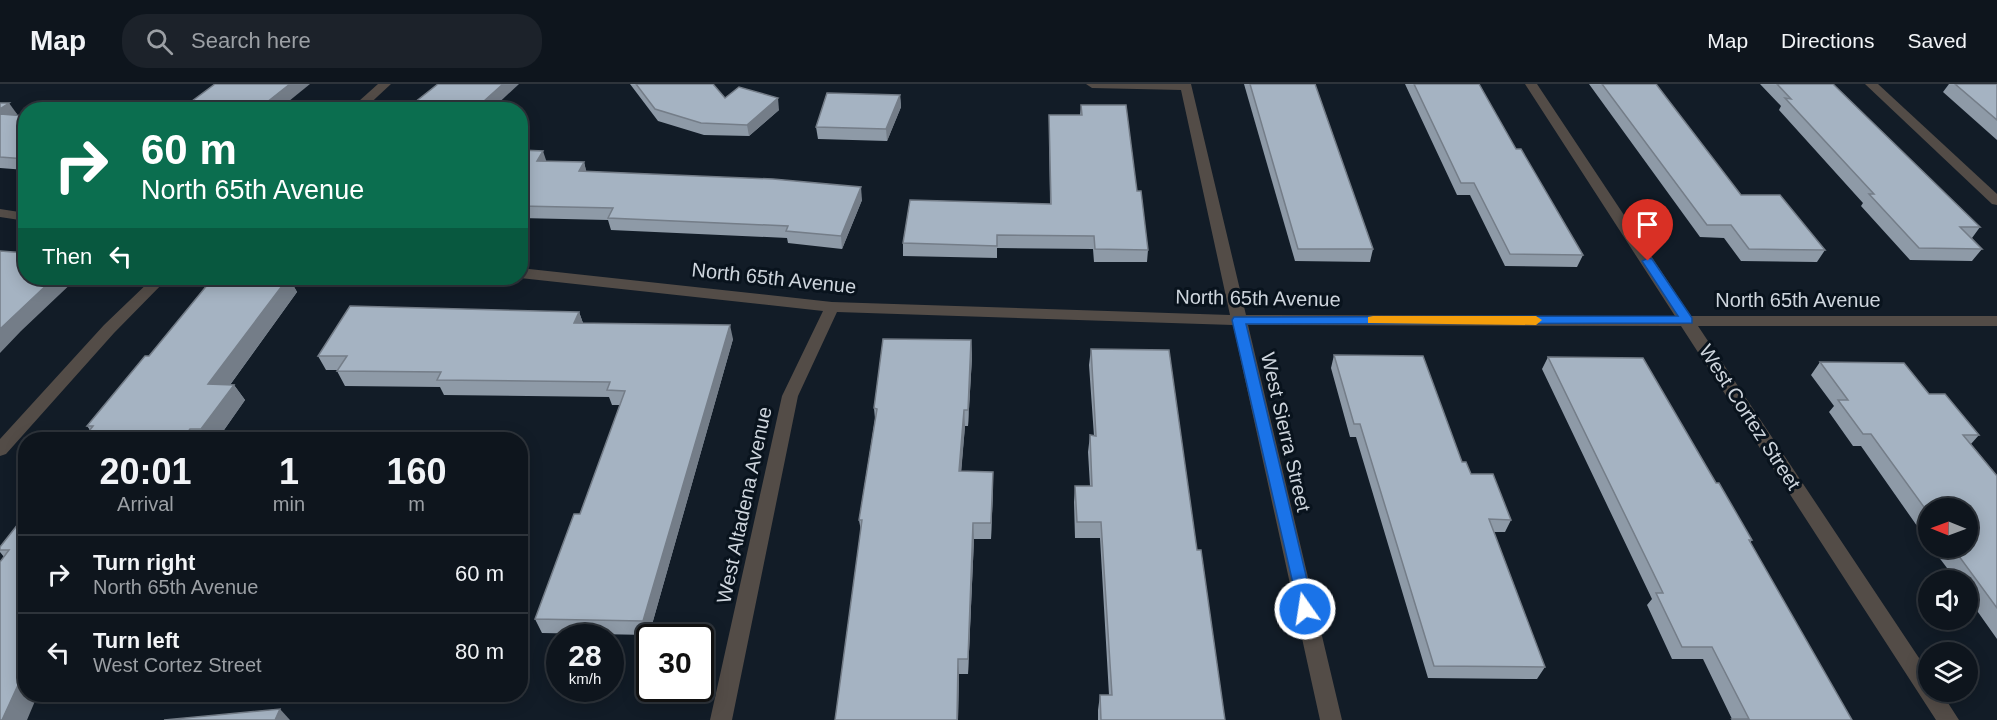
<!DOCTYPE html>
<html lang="en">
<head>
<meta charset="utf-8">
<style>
  body { margin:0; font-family:Arial,sans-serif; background:#1c222a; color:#f1f3f6; height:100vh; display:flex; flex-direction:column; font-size:22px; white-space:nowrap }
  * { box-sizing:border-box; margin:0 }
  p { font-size:20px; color:#9b9fa4 }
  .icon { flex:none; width:33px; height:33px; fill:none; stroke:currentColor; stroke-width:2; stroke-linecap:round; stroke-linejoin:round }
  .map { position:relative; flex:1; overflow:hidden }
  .side { position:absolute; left:18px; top:348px; width:510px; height:270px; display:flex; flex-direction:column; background:#0e151d; border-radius:24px; box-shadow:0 3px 15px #0003,0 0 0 2px #2e343b }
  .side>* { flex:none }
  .banner { position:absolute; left:18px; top:18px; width:510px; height:183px; border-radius:24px; box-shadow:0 3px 15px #0003,0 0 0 2px #2e343b; background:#0b6e4f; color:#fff; overflow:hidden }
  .needle { width:39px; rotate:271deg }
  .buttons { position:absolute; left:1918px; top:414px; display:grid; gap:12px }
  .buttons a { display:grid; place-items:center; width:60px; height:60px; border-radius:50%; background:#0e151d; box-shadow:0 3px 15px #0003,0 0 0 2px #2e343b; font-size:30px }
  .speed { position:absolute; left:546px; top:540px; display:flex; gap:12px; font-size:30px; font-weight:700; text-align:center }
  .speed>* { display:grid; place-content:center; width:78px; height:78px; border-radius:50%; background:#0e151d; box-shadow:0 3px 15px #0003,0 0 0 2px #2e343b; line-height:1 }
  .speed small { font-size:15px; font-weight:400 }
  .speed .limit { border:3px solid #111; border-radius:9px; background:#fff; color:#111 }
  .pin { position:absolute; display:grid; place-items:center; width:51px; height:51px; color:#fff; margin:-62px -26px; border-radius:50% 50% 50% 0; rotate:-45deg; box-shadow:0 0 6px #0007 }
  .pin .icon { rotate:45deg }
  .me { position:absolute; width:66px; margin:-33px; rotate:347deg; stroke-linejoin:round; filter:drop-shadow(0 0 4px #0008) }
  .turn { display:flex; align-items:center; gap:21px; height:126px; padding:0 24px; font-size:27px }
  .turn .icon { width:78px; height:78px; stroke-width:2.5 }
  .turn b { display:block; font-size:42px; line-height:51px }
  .then { display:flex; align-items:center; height:57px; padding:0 24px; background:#0003; gap:12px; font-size:22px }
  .eta { display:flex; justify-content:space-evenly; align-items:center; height:102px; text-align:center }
  .eta b { font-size:36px; font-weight:600; line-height:42px }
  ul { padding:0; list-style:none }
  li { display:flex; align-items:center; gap:18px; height:78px; padding:0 24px; border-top:2px solid #2e343b }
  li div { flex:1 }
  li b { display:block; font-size:22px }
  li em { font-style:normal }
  header { display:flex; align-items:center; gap:36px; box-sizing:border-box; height:84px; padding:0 30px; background:#0e151d; border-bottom:2px solid #2e343b }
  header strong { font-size:28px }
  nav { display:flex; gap:33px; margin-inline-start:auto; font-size:21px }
  .search { width:420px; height:54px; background:#1c222a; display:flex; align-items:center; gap:15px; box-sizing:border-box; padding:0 21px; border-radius:24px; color:#9b9fa4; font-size:22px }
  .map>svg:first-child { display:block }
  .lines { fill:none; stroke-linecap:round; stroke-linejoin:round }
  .minor { fill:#534c47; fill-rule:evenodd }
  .wall { fill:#8e9aa7 }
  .shaded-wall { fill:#747d88 }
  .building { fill:#a5b3c2; stroke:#747d88; stroke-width:1.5 }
  .route { fill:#1a73e8; stroke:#114b97; stroke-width:1.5 }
  .slow { fill:#f59e0b }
  .labels { text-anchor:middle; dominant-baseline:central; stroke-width:6; stroke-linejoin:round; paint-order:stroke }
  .street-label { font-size:20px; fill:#ced5dd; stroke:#09131d }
</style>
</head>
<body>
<header>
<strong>Map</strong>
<div class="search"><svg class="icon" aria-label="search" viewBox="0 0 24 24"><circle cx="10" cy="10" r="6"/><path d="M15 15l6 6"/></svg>Search here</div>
<nav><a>Map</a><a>Directions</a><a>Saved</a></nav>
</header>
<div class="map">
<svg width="1997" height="636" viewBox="0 0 1997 636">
  <rect width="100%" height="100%" fill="#121c27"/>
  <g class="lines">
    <g class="minor">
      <path d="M378 0H391L363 26H349Z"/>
      <path d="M1086 0H1191L1246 231 1675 232 1525 0H1537L1691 232H1997V242H1698L1929 589V608H1941L1959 636H1936L1681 242 1248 241 1342 636H1320L1233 241 837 228 798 312 732 636H710L782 312 823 227 520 194V184L832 218 1230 231 1181 6 1092 4Z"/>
      <path d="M1865 0H1878L1997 110V121L1992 120Z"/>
      <path d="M0 125 26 129V137L0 133Z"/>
      <path d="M153 194H168L114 249 6 370 0 372V355L104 241Z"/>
    </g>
  </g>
  <g class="wall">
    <path d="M630 0H713L725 14 779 26 749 52 704 51 658 37Z"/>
    <path d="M1244 0H1315L1373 165 1370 178 1295 177Z"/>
    <path d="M1405 0H1479L1516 65 1583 171 1577 183 1505 182 1470 111H1457Z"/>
    <path d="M1589 0H1656L1741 111 1825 166 1817 178 1741 177 1724 154 1700 153Z"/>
    <path d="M1760 0H1833L1980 143 1972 154 1982 165 1972 177 1910 176 1861 122 1863 119 1779 26 1781 22Z"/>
    <path d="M1949 0H1997V56L1943 8Z"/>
    <path d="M900 11 901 23 887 57 818 55 816 43Z"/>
    <path d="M0 19 17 30 16 31 26 32V86L0 84Z"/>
    <path d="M1081 21 1137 107 1148 166 1147 178H1094L1093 165 997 164V174L903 172V159L1050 120 1049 31H1080Z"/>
    <path d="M520 66 546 77 584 78 586 87 862 116 842 165 788 159 787 154 611 146 608 136 520 134Z"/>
    <path d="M213 194H289L297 208 230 301H234L245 316 217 356H82L90 346 87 342 149 272Z"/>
    <path d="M579 228 583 239 733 255 649 551 542 549 535 535 580 430 620 321H612L609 313 444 311 440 303 345 302 337 287 338 286H326L318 272Z"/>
    <path d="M971 256 972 273 968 342H965L961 387 993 388V404L991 455H974L968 590H959L958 636H835L861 447 859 436 875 335 874 324Z"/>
    <path d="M1091 265 1197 466 1225 636H1098V626L1100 611H1109L1100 454H1075L1074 418 1075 402H1090L1088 368 1090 351 1094 352 1089 281Z"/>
    <path d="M1334 271 1462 378 1471 390 1511 436 1505 448H1494L1545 583 1537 595 1428 594 1356 353H1350L1331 284Z"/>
    <path d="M1548 273 1716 399 1752 456 1750 459 1852 636H1731L1732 635 1703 575H1672L1647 521 1652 515 1542 285Z"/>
    <path d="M1820 278 1929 310 1979 351 1971 360 1997 392V555L1968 514V496H1956L1932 464H1968L1929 424V459L1861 362H1853L1829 328 1834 322 1811 291Z"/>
    <path d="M26 430V610L27 636 4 473 0 468V463Z"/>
  </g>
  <g class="shaded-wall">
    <path d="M290 0H310L278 26H257Z"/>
    <path d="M503 0H519L491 26H474Z"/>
    <path d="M900 11 901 23 887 57 886 45Z"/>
    <path d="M778 14 779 26 749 52 747 41Z"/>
    <path d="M9 19 17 30 3 41 0 37V25Z"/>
    <path d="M543 67 547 79 537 77Z"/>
    <path d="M584 78 587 90 579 87Z"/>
    <path d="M861 103 862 116 842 165 841 152Z"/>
    <path d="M54 194H77L21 247 0 269V245Z"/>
    <path d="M288 194H289L297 208 219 316 208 300Z"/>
    <path d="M579 228 584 242 574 239Z"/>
    <path d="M730 241 733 255 649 551 643 537Z"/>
    <path d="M971 256 972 273 968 342V326Z"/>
    <path d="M234 301 245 316 217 356H209L201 345Z"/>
    <path d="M964 326 965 342 960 403 959 387Z"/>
    <path d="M190 345 198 356H182Z"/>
    <path d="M993 388V404L991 455V439Z"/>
    <path d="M973 439 974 455 968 590V575Z"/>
    <path d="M958 575 959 590 958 636H957Z"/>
    <path d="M24 588 26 589V610H38L27 636H2Z"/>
    <path d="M280 625 290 636H275Z"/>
  </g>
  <g class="building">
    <path d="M215 0H290L257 26H180Z"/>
    <path d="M438 0H503L474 26H405Z"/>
    <path d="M636 0H713L725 14 739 3 778 14 747 41 701 39 655 25Z"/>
    <path d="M1250 0H1315L1373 165H1298Z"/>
    <path d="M1414 0H1479L1516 65H1521L1583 171 1510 170 1474 99H1461Z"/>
    <path d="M1602 0H1656L1741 111H1780L1825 166 1749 165 1731 141H1707Z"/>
    <path d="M1777 0H1833L1980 143H1960L1982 165 1919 164 1869 110H1874L1785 14 1791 15Z"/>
    <path d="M1955 0H1997V36Z"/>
    <path d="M827 9 900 11 886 45 816 43Z"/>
    <path d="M0 19H9L0 25Z"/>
    <path d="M1081 21H1126L1137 107H1141L1148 166 1095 165 1094 152 997 151V162L903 159 910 116 1051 120 1049 31H1082Z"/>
    <path d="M0 30 26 32V75L0 73Z"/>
    <path d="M520 66 543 67 537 77 584 78 579 87 773 95 861 103 841 152 786 147 788 142 608 134 613 124 520 122Z"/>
    <path d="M0 167 26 169V194H54L0 245Z"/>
    <path d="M213 194H288L208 300 234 301 201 345H190L182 356H82L93 342H87L145 272H149Z"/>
    <path d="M350 222 579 228 574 239 730 241 643 537 535 535 574 430H580L625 307 607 306 610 298 437 296 441 288 337 287 347 272H318Z"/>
    <path d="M883 255 971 256 968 326H964L959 387 993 388 991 439H973L968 575H958L957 636H835L862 436H859L877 325 874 324Z"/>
    <path d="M1091 265 1169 266 1197 466H1201L1225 636H1101L1100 611H1112L1101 438H1077L1075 402H1092L1090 351 1096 352Z"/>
    <path d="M1334 271 1423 272 1462 378H1466L1471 390H1493L1511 436 1489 435 1545 583 1434 582 1360 340H1354Z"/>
    <path d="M1548 273 1643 274 1716 399H1719L1752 456H1749L1852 636H1733L1732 635H1749L1712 563H1682L1656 509H1663Z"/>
    <path d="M1820 278 1904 279 1929 310H1945L1979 351H1963L1997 392V524L1953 464H1968V424H1929V430L1871 350H1863L1838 316H1848Z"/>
    <path d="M26 430V588H24L2 636H0V478L9 466H0V463Z"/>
    <path d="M280 625 275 636H164Z"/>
  </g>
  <path class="route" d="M1648 174 1652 175 1692 234V239L1246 240 1314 525 1311 530H1300L1232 236 1234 233 1678 232 1642 177Z"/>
  <path class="slow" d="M1373 232H1536L1542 236 1536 241 1368 239V233Z"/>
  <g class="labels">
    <g class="street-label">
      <text transform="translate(774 194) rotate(6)">North 65th Avenue</text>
      <text transform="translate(1258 214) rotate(1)">North 65th Avenue</text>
      <text x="1798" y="216">North 65th Avenue</text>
      <text transform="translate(1750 333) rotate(57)">West Cortez Street</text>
      <text transform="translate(1286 348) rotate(77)">West Sierra Street</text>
      <text transform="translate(744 421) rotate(-78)">West Altadena Avenue</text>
    </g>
  </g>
</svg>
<div class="buttons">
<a><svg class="needle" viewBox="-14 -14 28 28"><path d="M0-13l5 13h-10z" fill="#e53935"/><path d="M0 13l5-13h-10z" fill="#9b9fa4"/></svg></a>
<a><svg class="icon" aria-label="sound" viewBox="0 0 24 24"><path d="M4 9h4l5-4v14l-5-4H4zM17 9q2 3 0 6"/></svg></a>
<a><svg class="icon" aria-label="layers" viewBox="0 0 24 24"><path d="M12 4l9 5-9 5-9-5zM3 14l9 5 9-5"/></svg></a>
</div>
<div class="speed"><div>28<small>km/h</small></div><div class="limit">30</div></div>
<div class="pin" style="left:1648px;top:177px;background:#d93025"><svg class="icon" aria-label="arrive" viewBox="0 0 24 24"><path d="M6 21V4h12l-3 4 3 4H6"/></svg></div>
<svg class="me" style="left:1305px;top:525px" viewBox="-20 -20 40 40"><circle r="17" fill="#1a73e8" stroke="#fff" stroke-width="3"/><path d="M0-11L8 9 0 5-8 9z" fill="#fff"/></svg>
<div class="banner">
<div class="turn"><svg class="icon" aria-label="right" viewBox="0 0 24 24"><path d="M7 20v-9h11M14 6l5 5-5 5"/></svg><div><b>60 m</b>North 65th Avenue</div></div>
<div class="then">Then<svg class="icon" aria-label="left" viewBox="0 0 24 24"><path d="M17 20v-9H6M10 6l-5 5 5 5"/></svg></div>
</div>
<section class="side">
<div class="eta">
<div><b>20:01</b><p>Arrival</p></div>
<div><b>1</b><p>min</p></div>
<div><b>160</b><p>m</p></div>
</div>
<ul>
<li><svg class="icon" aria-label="right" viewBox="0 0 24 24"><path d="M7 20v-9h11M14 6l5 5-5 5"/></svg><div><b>Turn right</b><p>North 65th Avenue</p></div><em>60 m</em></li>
<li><svg class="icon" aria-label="left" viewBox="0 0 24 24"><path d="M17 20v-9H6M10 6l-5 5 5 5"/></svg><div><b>Turn left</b><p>West Cortez Street</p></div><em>80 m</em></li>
</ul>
</section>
</div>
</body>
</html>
